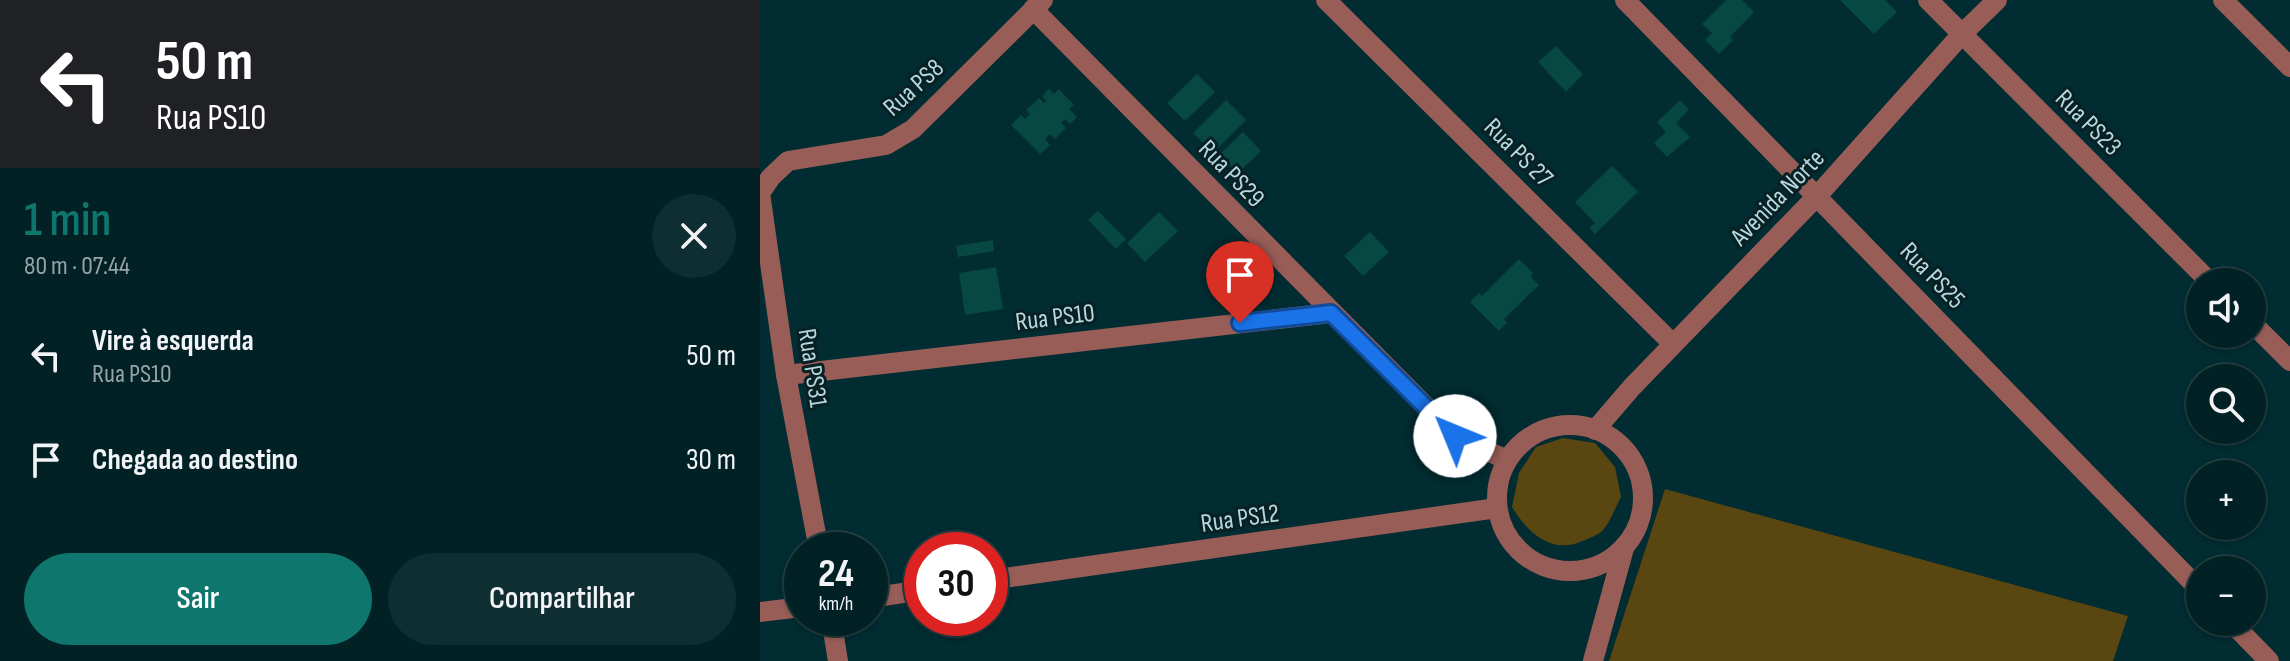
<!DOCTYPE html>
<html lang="pt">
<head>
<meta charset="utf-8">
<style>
  body { margin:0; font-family:"Sofia Sans Condensed",sans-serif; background:#0f2e32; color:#f1f3f6; height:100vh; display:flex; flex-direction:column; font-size:30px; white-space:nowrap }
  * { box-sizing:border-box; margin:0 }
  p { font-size:26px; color:#96a3a7 }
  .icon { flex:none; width:44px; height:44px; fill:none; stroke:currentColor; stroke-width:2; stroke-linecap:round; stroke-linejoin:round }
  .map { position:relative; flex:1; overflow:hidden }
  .panel { display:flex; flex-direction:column; background:#012125; width:760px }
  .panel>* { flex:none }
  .hud { background:#202124; color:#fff; overflow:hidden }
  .buttons { position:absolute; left:1426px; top:268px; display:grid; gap:16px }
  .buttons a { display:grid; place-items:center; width:80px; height:80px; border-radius:50%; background:#012125; box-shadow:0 2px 6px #0004,0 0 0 2px #233e42; font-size:40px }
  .speed { position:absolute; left:24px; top:532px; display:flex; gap:16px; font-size:40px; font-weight:700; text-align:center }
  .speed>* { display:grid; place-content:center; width:104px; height:104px; border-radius:50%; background:#012125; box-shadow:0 2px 6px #0004,0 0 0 2px #233e42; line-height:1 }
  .speed small { font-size:20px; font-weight:400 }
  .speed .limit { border:12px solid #d22; background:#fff; color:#111 }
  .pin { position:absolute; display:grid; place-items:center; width:68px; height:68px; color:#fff; margin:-82px -34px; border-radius:50% 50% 50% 0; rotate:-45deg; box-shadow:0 0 8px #0007 }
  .pin .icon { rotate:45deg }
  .me { position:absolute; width:88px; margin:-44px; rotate:315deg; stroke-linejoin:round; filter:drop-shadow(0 0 6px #0008) }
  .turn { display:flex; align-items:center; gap:28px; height:168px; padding:0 24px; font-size:36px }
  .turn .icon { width:104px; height:104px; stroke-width:2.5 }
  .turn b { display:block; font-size:56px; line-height:68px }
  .round { display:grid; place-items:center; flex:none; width:84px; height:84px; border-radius:42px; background:#0f2e32 }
  .head { display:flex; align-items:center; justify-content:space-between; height:136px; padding:0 24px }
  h1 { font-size:48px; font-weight:600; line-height:60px; color:#0f766e }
  .primary-button { display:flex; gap:16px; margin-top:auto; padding:16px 24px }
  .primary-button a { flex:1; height:92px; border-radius:48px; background:#0f766e; color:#fff; font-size:32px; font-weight:600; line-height:92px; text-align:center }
  .primary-button a+a { background:#0f2e32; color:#f1f3f6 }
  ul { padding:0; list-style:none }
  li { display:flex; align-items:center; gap:24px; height:104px; padding:0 24px }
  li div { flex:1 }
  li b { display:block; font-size:30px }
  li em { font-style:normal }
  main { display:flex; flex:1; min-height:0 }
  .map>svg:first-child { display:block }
  .green { fill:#5a4611 }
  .building { fill:#074843 }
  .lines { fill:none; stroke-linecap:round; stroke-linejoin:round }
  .minor { stroke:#995d57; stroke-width:20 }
  .route-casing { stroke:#114b97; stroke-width:20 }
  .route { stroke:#1a73e8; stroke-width:14 }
  .labels { text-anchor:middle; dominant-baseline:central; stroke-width:6; stroke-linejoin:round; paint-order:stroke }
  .street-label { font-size:26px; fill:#b6d9de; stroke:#092124 }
</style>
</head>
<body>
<main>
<section class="panel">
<div class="hud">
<div class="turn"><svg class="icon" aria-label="left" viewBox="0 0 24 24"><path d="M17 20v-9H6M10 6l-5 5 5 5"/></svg><div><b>50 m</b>Rua PS10</div></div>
</div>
<div class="head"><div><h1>1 min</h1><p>80 m · 07:44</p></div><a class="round"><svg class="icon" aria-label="close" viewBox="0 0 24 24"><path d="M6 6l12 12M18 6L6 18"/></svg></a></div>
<ul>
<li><svg class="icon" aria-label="left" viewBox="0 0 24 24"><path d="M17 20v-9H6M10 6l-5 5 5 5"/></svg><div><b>Vire à esquerda</b><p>Rua PS10</p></div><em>50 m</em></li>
<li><svg class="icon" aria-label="arrive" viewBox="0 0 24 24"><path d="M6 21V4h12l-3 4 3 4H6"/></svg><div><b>Chegada ao destino</b></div><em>30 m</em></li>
</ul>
<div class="primary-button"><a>Sair</a><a>Compartilhar</a></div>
</section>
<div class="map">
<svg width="1530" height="661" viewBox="0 0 1530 661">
  <rect width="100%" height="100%" fill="#012c31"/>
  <g class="green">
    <path d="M803 438 835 443 855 467 861 497C855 508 850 523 842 531 838 535 830 538 825 540 792 556 768 533 752 507L759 473 776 447Z"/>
    <path d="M905 489 1368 616 1353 661H849Z"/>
  </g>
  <g class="building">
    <path d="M966 0H982L994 12 970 37 973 40 959 54 945 40 952 33 942 24Z"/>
    <path d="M1080 0H1125L1137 12 1114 34Z"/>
    <path d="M796 46 823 74 806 92 778 62Z"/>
    <path d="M437 74 455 92 425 121 407 103Z"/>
    <path d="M289 89 294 94 299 89 314 105 309 109 317 117 310 124 305 119 301 123 306 128 295 139 290 134 285 139 290 145 280 154 251 125 261 115 265 119 270 114 266 110 279 98 284 103 286 101 282 96Z"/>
    <path d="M466 100 486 120 453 153 433 133Z"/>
    <path d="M920 100 929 110 916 123 930 137 907 157 894 143 906 132 897 122Z"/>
    <path d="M483 132 501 151 477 174 459 155Z"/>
    <path d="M852 166 878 192 835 234 829 228 835 223 815 202Z"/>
    <path d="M338 211 366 239 356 249 328 220Z"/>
    <path d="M399 212 418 231 385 262 367 243Z"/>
    <path d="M610 232 629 252 603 276 584 256Z"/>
    <path d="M233 240 234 251 198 257 196 246Z"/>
    <path d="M759 259 773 273 770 276 779 285 744 319 747 323 739 331 710 302 719 293 722 296Z"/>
    <path d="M236 267 243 309 205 315 199 273Z"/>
  </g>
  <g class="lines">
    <g class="minor">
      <path d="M566 0 913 344"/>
      <path d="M865 0 1440 590"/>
      <path d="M1168 0 1450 282"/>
      <path d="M1463 0 1530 67"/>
      <path d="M273 9 695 436 747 460"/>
      <path d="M1492 323 1530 361"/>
      <path d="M26 375 571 313"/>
      <circle cx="810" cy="498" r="73"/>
      <path d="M835 430 872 387 1058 195 1202 34 1237 0"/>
      <path d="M59 550 26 375 0 193 11 177 28 161 126 145 153 129 283 0"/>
      <path d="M230 580 737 508"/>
      <path d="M110 598 162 590"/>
      <path d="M0 612 42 607"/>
      <path d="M71 618 78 661"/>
      <path d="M1471 622 1509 661"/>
      <path d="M833 661 864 548"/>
    </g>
  </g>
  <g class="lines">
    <g class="route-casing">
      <path id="route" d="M480 323 571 313 695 436"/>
    </g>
    <use href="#route" class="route"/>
  </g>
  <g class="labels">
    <g class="street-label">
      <text transform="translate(154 88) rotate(-42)">Rua PS8</text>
      <text transform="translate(1328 123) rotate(45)">Rua PS23</text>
      <text transform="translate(758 153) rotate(45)">Rua PS 27</text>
      <text transform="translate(471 174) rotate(46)">Rua PS29</text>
      <text transform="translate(1018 198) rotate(-46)">Avenida Norte</text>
      <text transform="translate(1172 276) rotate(46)">Rua PS25</text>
      <text transform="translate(295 318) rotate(-7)">Rua PS10</text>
      <text transform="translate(52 368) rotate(81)">Rua PS31</text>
      <text transform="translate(480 519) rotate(-8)">Rua PS12</text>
    </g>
  </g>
</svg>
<div class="buttons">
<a><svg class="icon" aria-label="sound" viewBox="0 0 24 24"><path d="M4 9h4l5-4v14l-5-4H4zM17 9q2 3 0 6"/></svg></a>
<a><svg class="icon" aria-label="search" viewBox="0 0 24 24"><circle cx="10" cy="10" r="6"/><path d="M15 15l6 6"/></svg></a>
<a>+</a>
<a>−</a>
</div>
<div class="speed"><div>24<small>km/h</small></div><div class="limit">30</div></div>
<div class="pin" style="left:480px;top:323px;background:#d93025"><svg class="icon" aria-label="arrive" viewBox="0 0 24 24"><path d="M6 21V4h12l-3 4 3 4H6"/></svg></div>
<svg class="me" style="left:695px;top:436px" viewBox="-20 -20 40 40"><circle r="19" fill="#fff"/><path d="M0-13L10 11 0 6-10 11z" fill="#1a73e8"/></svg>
</div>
</main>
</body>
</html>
